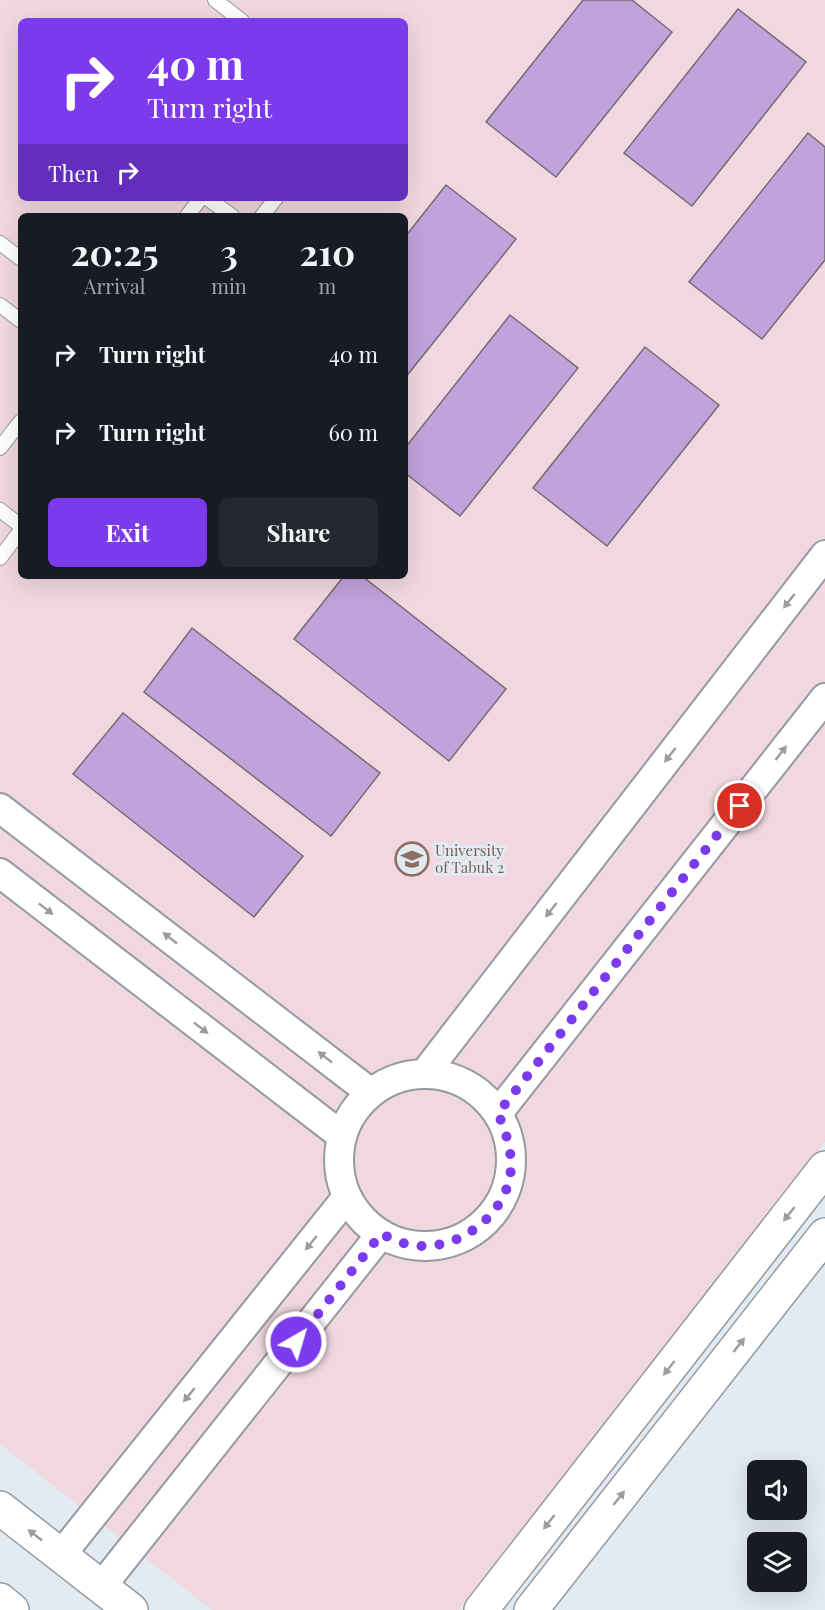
<!DOCTYPE html>
<html lang="en">
<head>
<meta charset="utf-8">
<style>
  body { margin:0; font-family:"Playfair Display",serif; background:#242831; color:#f1f3f6; height:100vh; display:flex; flex-direction:column; font-size:22px; white-space:nowrap }
  * { box-sizing:border-box; margin:0 }
  p { font-size:20px; color:#9ea1a6 }
  .icon { flex:none; width:33px; height:33px; fill:none; stroke:currentColor; stroke-width:2; stroke-linecap:round; stroke-linejoin:round }
  .map { position:relative; flex:1; overflow:hidden }
  .drawer { position:absolute; left:18px; top:213px; width:390px; height:366px; display:flex; flex-direction:column; background:#171b24; border-radius:9px; box-shadow:0 6px 24px #0002 }
  .drawer>* { flex:none }
  .guide { position:absolute; left:18px; top:18px; width:390px; height:183px; border-radius:9px; box-shadow:0 6px 24px #0002; background:#7c3aed; color:#fff; overflow:hidden }
  .fabs { position:absolute; left:747px; top:1460px; display:grid; gap:12px }
  .fabs a { display:grid; place-items:center; width:60px; height:60px; border-radius:9px; background:#171b24; box-shadow:0 6px 24px #0002; font-size:30px }
  .pin { position:absolute; display:grid; place-items:center; width:51px; height:51px; color:#fff; margin:-26px; border:3px solid #fff; border-radius:50%; box-shadow:0 2px 6px #0007 }
  .me { position:absolute; width:66px; margin:-33px; rotate:38deg; stroke-linejoin:round; filter:drop-shadow(0 0 4px #0008) }
  .turn { display:flex; align-items:center; gap:21px; height:126px; padding:0 30px; font-size:27px }
  .turn .icon { width:78px; height:78px; stroke-width:2.5 }
  .turn b { display:block; font-size:42px; line-height:51px }
  .then { display:flex; align-items:center; height:57px; padding:0 30px; background:#0003; gap:12px; font-size:22px }
  .eta { display:flex; justify-content:space-evenly; align-items:center; height:102px; text-align:center }
  .eta b { font-size:36px; font-weight:700; line-height:42px }
  .button { display:flex; gap:12px; margin-top:auto; padding:12px 30px }
  .button a { flex:1; height:69px; border-radius:9px; background:#7c3aed; color:#fff; font-size:24px; font-weight:700; line-height:69px; text-align:center }
  .button a+a { background:#242831; color:#f1f3f6 }
  ul { padding:0; list-style:none }
  li { display:flex; align-items:center; gap:18px; height:78px; padding:0 30px }
  li div { flex:1 }
  li b { display:block; font-size:22px }
  li em { font-style:normal }
  .map>svg:first-child { display:block }
  .education { fill:#f1d7df; fill-rule:evenodd }
  .building { fill:#c1a2db; stroke:#716d75; stroke-width:1.5 }
  .lines { fill:none; stroke-linecap:round; stroke-linejoin:round }
  .lane-casing { stroke:#939aa1; stroke-width:16 }
  .street-casing { stroke:#939aa1; stroke-width:32 }
  .secondary-casing { stroke:#939aa1; stroke-width:36 }
  .lane { stroke:#fff; stroke-width:14 }
  .street { stroke:#fff; stroke-width:28 }
  .secondary { stroke:#fff; stroke-width:33 }
  .oneway { fill:#9b9c9e }
  .route { stroke:#7c3aed; stroke-width:10; stroke-dasharray:0 18 }
  .labels { text-anchor:middle; dominant-baseline:central; stroke-width:6; stroke-linejoin:round; paint-order:stroke }
  .education-label { font-size:15px; fill:#785e54; stroke:#e2eaf2; text-anchor:start }
</style>
</head>
<body>
<div class="map">
<svg width="825" height="1610" viewBox="0 0 825 1610">
  <rect width="100%" height="100%" fill="#e2eaf2"/>
  <path class="education" d="M0 0H825V1142L459 1610H212L0 1444ZM21 21H405V198H21ZM21 216H405V576H21Z"/>
  <g class="building">
    <path d="M583 0H632L672 32 556 177 486 122Z"/>
    <path d="M738 9 806 62 692 206 624 153Z"/>
    <path d="M808 133 825 147V260L762 339 689 282Z"/>
    <path d="M446 185 516 239 405 378V237Z"/>
    <path d="M510 315 578 368 460 516 405 473V448Z"/>
    <path d="M645 347 719 405 607 546 533 488Z"/>
    <path d="M344 576H362L506 689 449 761 294 639Z"/>
    <path d="M192 628 380 773 331 836 144 692Z"/>
    <path d="M123 713 303 856 254 917 73 774Z"/>
  </g>
  <g class="lines">
    <g class="lane-casing">
      <g id="lane">
        <path d="M215 0 242 21"/>
        <path d="M207 198 232 216"/>
        <path d="M187 216 201 198"/>
        <path d="M262 216 276 198"/>
        <path d="M0 243 21 259"/>
        <path d="M0 305 21 321"/>
        <path d="M0 448 21 421"/>
        <path d="M0 510 21 526"/>
        <path d="M0 558 21 530"/>
      </g>
    </g>
    <g class="street-casing">
      <g id="street">
        <path d="M0 808 371 1093"/>
        <path d="M0 873 342 1136"/>
        <path d="M425 1073 825 555"/>
        <circle cx="425" cy="1160" r="86"/>
        <path d="M498 1113 825 698"/>
        <path d="M61 1555 347 1197"/>
        <path d="M101 1587 381 1234"/>
      </g>
    </g>
    <g class="secondary-casing">
      <g id="secondary">
        <path d="M0 1508 131 1610"/>
        <path d="M0 1600 12 1610"/>
        <path d="M481 1610 825 1168"/>
        <path d="M531 1610 825 1235"/>
      </g>
    </g>
    <use href="#lane" class="lane"/>
    <use href="#street" class="street"/>
    <use href="#secondary" class="secondary"/>
  </g>
  <defs><path id="oneway-solid" d="M-6-.8H1V-3.2L6.5 0L1 3.2V.8H-6Z" transform="scale(1.5)"/></defs>
  <g class="oneway">
    <use href="#oneway-solid" transform="translate(789 601) rotate(128)"/>
    <use href="#oneway-solid" transform="translate(781 753) rotate(-52)"/>
    <use href="#oneway-solid" transform="translate(670 755) rotate(128)"/>
    <use href="#oneway-solid" transform="translate(46 909) rotate(38)"/>
    <use href="#oneway-solid" transform="translate(551 910) rotate(128)"/>
    <use href="#oneway-solid" transform="translate(170 938) rotate(-142)"/>
    <use href="#oneway-solid" transform="translate(201 1028) rotate(38)"/>
    <use href="#oneway-solid" transform="translate(325 1057) rotate(-142)"/>
    <use href="#oneway-solid" transform="translate(789 1214) rotate(128)"/>
    <use href="#oneway-solid" transform="translate(311 1243) rotate(129)"/>
    <use href="#oneway-solid" transform="translate(739 1345) rotate(-52)"/>
    <use href="#oneway-solid" transform="translate(669 1368) rotate(128)"/>
    <use href="#oneway-solid" transform="translate(189 1395) rotate(129)"/>
    <use href="#oneway-solid" transform="translate(619 1498) rotate(-52)"/>
    <use href="#oneway-solid" transform="translate(549 1522) rotate(128)"/>
    <use href="#oneway-solid" transform="translate(35 1535) rotate(-142)"/>
  </g>
  <g class="lines">
    <path class="route" d="M296 1342 381 1234C389 1237 398 1242 407 1244 454 1256 510 1215 511 1166 511 1146 505 1131 498 1113L740 806"/>
  </g>
  <defs>
    <g id="university-ring" transform="scale(1.725)"><circle r="9.5" fill="#e2eaf2" stroke="#8d6e63" stroke-width="1.5"/><path d="M0-5L7-2L0 1L-7-2ZM-4 1L0 2.5L4 1V4Q0 6-4 4Z" fill="#8d6e63"/></g>
  </defs>
  <g fill-rule="evenodd">
    <use href="#university-ring" x="412" y="859"/>
  </g>
  <g class="labels">
    <g class="education-label">
      <text x="435" y="850">University<tspan x="435" dy="17">of Tabuk 2</tspan></text>
    </g>
  </g>
</svg>
<div class="fabs">
<a><svg class="icon" aria-label="sound" viewBox="0 0 24 24"><path d="M4 9h4l5-4v14l-5-4H4zM17 9q2 3 0 6"/></svg></a>
<a><svg class="icon" aria-label="layers" viewBox="0 0 24 24"><path d="M12 4l9 5-9 5-9-5zM3 14l9 5 9-5"/></svg></a>
</div>
<div class="pin" style="left:740px;top:806px;background:#d93025"><svg class="icon" aria-label="arrive" viewBox="0 0 24 24"><path d="M6 21V4h12l-3 4 3 4H6"/></svg></div>
<svg class="me" style="left:296px;top:1342px" viewBox="-20 -20 40 40"><circle r="17" fill="#7c3aed" stroke="#fff" stroke-width="3"/><path d="M0-11L8 9 0 5-8 9z" fill="#fff"/></svg>
<div class="guide">
<div class="turn"><svg class="icon" aria-label="right" viewBox="0 0 24 24"><path d="M7 20v-9h11M14 6l5 5-5 5"/></svg><div><b>40 m</b>Turn right</div></div>
<div class="then">Then<svg class="icon" aria-label="right" viewBox="0 0 24 24"><path d="M7 20v-9h11M14 6l5 5-5 5"/></svg></div>
</div>
<section class="drawer">
<div class="eta">
<div><b>20:25</b><p>Arrival</p></div>
<div><b>3</b><p>min</p></div>
<div><b>210</b><p>m</p></div>
</div>
<ul>
<li><svg class="icon" aria-label="right" viewBox="0 0 24 24"><path d="M7 20v-9h11M14 6l5 5-5 5"/></svg><div><b>Turn right</b></div><em>40 m</em></li>
<li><svg class="icon" aria-label="right" viewBox="0 0 24 24"><path d="M7 20v-9h11M14 6l5 5-5 5"/></svg><div><b>Turn right</b></div><em>60 m</em></li>
</ul>
<div class="button"><a>Exit</a><a>Share</a></div>
</section>
</div>
</body>
</html>
